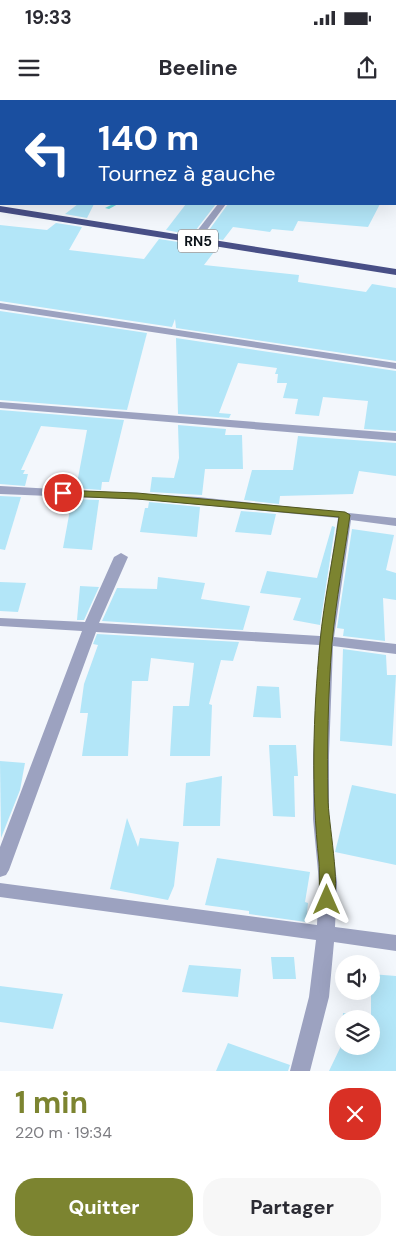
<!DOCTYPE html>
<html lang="fr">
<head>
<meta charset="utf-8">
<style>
  body { margin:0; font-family:"DM Sans",sans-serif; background:#f7f7f7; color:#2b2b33; height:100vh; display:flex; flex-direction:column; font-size:19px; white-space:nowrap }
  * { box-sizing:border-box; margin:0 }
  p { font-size:16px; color:#7c7c81 }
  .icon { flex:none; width:28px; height:28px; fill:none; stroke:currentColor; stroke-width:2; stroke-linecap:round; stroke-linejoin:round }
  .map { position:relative; height:971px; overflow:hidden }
  .side { display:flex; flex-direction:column; background:#fff; flex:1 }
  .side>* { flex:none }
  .hud { position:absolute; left:0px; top:0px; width:396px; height:105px; box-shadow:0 5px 20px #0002; background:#1a4fa0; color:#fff; overflow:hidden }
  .tools { position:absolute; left:335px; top:855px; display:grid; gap:10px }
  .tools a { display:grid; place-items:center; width:45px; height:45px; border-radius:50%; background:#fff; box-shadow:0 5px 20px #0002; font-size:25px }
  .pin { position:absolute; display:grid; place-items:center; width:42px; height:42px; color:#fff; margin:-21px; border:2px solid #fff; border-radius:50%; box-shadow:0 1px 5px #0007 }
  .me { position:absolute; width:55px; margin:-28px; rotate:0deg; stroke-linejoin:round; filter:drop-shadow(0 0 4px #0008) }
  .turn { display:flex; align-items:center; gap:18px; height:105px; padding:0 15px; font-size:22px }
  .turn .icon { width:65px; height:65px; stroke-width:2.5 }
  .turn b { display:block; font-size:35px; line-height:42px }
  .round { display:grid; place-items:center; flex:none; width:52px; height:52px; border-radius:20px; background:#f7f7f7 }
  .summary { display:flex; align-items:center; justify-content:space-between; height:85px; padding:0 15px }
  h1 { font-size:30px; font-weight:700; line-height:38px; color:#7c8430 }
  .cta { display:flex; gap:10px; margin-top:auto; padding:10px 15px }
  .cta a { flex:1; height:58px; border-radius:20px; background:#7c8430; color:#fff; font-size:20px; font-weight:700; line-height:58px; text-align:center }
  .cta a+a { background:#f7f7f7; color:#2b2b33 }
  .status { display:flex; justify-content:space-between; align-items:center; height:35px; padding:0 25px; background:#fff; direction:ltr }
  .status svg { height:14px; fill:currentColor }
  header { display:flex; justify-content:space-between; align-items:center; height:65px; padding:0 15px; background:#fff; font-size:22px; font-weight:700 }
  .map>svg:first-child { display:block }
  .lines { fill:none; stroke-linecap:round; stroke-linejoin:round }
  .stream { fill:#79e0e0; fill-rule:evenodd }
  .building { fill:#b3e6f8; fill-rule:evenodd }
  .minor { fill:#9ca2c0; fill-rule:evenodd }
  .trunk { fill:#484f86; fill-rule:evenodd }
  .route { fill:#7c8430; stroke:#51561f }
  .labels { text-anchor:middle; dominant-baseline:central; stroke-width:4; stroke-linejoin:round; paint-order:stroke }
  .shield { fill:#fff; stroke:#555a5f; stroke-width:1 }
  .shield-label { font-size:14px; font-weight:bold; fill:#0c131a }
</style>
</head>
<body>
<div class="status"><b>19:33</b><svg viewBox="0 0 49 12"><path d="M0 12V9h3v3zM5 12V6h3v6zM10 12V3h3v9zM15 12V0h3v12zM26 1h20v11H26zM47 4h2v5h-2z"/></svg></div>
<header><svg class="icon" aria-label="menu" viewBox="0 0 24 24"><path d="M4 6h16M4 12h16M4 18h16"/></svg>Beeline<svg class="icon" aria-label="share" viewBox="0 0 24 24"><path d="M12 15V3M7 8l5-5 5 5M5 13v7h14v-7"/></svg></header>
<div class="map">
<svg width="396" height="971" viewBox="0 0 396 971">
  <rect width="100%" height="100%" fill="#f3f7fc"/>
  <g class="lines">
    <g class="stream">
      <path d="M161 0H172L169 1H160Z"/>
      <rect x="319" y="0" width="4" height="1"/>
      <rect x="0" y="26" width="1" height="3"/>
      <path d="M113 104H118L109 109 105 108Z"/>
    </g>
  </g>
  <g class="building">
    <path d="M78 104H94L87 118 65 114Z"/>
    <path d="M186 104H216L192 135 166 130Z"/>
    <path d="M228 104H380L368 127 298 121 293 131 272 129 270 132 233 127 223 140 204 137Z"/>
    <path d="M56 123 82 127 69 150 144 159 159 139 217 148 204 165 299 175 298 182 366 192 372 184 396 188V261L176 228 175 219 172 227 0 201V125L47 130Z"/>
    <path d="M0 211 147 233 127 310 0 300Z"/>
    <path d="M176 238 396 271V331L364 329 368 301 323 297 319 316 295 314 298 299 283 298 287 283H277L278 274H275L277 268 238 263 219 313 231 314 229 318 178 314Z"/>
    <path d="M0 310 124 320 109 382H102L101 390 74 388 76 378H78L87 330 41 326 21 370H25L23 374H28L25 386 0 384Z"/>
    <path d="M178 325 226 329 225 335H242L243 369H205L202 395 150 392 152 377 174 378 179 358Z"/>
    <path d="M298 336 396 343V376L359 371 353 394 280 396 279 404 244 400 252 370H293Z"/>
    <path d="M0 396 21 397 5 450 0 449Z"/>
    <path d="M72 399 99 400 92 450 63 448Z"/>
    <path d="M149 402 200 407 197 437 140 432 145 408H148Z"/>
    <path d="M241 411 276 414 271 435 235 432Z"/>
    <path d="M332 426 335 427 320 525 293 520 301 498 260 493 267 471 317 478Z"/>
    <path d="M352 429 394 435 386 470 396 473V500L383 498 385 541 343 536 344 529 337 528Z"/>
    <path d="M158 477 205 483 201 499 250 506 243 530 102 521 117 488 157 489Z"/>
    <path d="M0 482 26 483 18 512 0 511Z"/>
    <path d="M80 486 99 487 84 520H77Z"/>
    <path d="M97 534 239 542 233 561 221 560 209 604 212 605 210 656H170L173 606H189L194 563 151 558 148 581H132L128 656H82L88 613H80L84 584 98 545 93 544Z"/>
    <path d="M343 549 386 555 387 575H396L392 646 340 641Z"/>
    <path d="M257 586 279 587 281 618 253 617Z"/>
    <path d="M269 645H296L298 676H294L295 717 273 716Z"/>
    <path d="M0 661 25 663 20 690 1 738Z"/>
    <path d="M222 676 220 726H183L186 683Z"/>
    <path d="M352 685 396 694V765L335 752Z"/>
    <path d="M127 718 138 747 140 738 179 742 174 786 168 800 110 789Z"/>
    <path d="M217 758 310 772 305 802 308 803 306 822 249 814V811L205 805Z"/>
    <path d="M271 857H294L296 879H273Z"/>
    <path d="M189 865 241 869 238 897 182 892Z"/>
    <path d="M371 874 396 876V971H329L341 946 343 913 371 916ZM344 919H371V946H344Z"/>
    <path d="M0 886 63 894 53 929 0 922Z"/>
    <path d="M228 943 290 965 288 971H216Z"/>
  </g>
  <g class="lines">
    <g class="minor">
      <rect x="0" y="2" width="1" height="5"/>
      <rect x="395" y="52" width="1" height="4"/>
      <path d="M218 104H226L198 142H192L190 140Z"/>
      <path d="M0 203 396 263V269L0 209Z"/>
      <path d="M0 302 396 333V341L0 308Z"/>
      <path d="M0 386 198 397 396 418V426L351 420 334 537 396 544V554L333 546 329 655V719L337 782 335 827 396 835V851L334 842 329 897 310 971H290L309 897 316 840 0 797V783L317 825 319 782 313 719V655L319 545 96 532 9 770 6 775 0 777V747L82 531 0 526V518L85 522 114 457 121 453 128 457 99 523 320 536 338 418 149 400 0 394Z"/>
    </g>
    <path class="trunk" d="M0 106 396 169V175L0 112Z"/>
  </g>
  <path class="route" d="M59 390 137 393 345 412 350 415C344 457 336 500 332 543 328 594 327 647 328 698 328 721 341 787 333 804L327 805 322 804C318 796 320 773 319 762 311 689 313 615 320 542 324 500 333 459 339 417L137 399 63 396 57 393Z"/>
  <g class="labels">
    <rect class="shield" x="178" y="129.5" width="40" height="23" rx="4"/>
    <g class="shield-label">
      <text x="198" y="141">RN5</text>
    </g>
  </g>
</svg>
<div class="tools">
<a><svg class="icon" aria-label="sound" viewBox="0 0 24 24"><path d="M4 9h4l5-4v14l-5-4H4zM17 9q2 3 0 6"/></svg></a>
<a><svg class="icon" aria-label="layers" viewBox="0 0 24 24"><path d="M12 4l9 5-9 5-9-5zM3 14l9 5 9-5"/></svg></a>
</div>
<div class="pin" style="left:63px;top:393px;background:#d93025"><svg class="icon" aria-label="arrive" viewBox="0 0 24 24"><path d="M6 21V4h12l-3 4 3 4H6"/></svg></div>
<svg class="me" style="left:327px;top:800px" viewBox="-20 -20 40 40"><path d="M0-17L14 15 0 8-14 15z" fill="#7c8430" stroke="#fff" stroke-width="4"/></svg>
<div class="hud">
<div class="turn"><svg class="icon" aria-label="left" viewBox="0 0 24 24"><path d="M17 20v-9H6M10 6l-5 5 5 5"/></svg><div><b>140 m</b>Tournez à gauche</div></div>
</div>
</div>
<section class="side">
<div class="summary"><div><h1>1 min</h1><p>220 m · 19:34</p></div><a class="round" style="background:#d93025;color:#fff"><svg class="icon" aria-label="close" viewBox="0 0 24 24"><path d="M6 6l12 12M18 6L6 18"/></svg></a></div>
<div class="cta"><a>Quitter</a><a>Partager</a></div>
</section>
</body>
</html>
